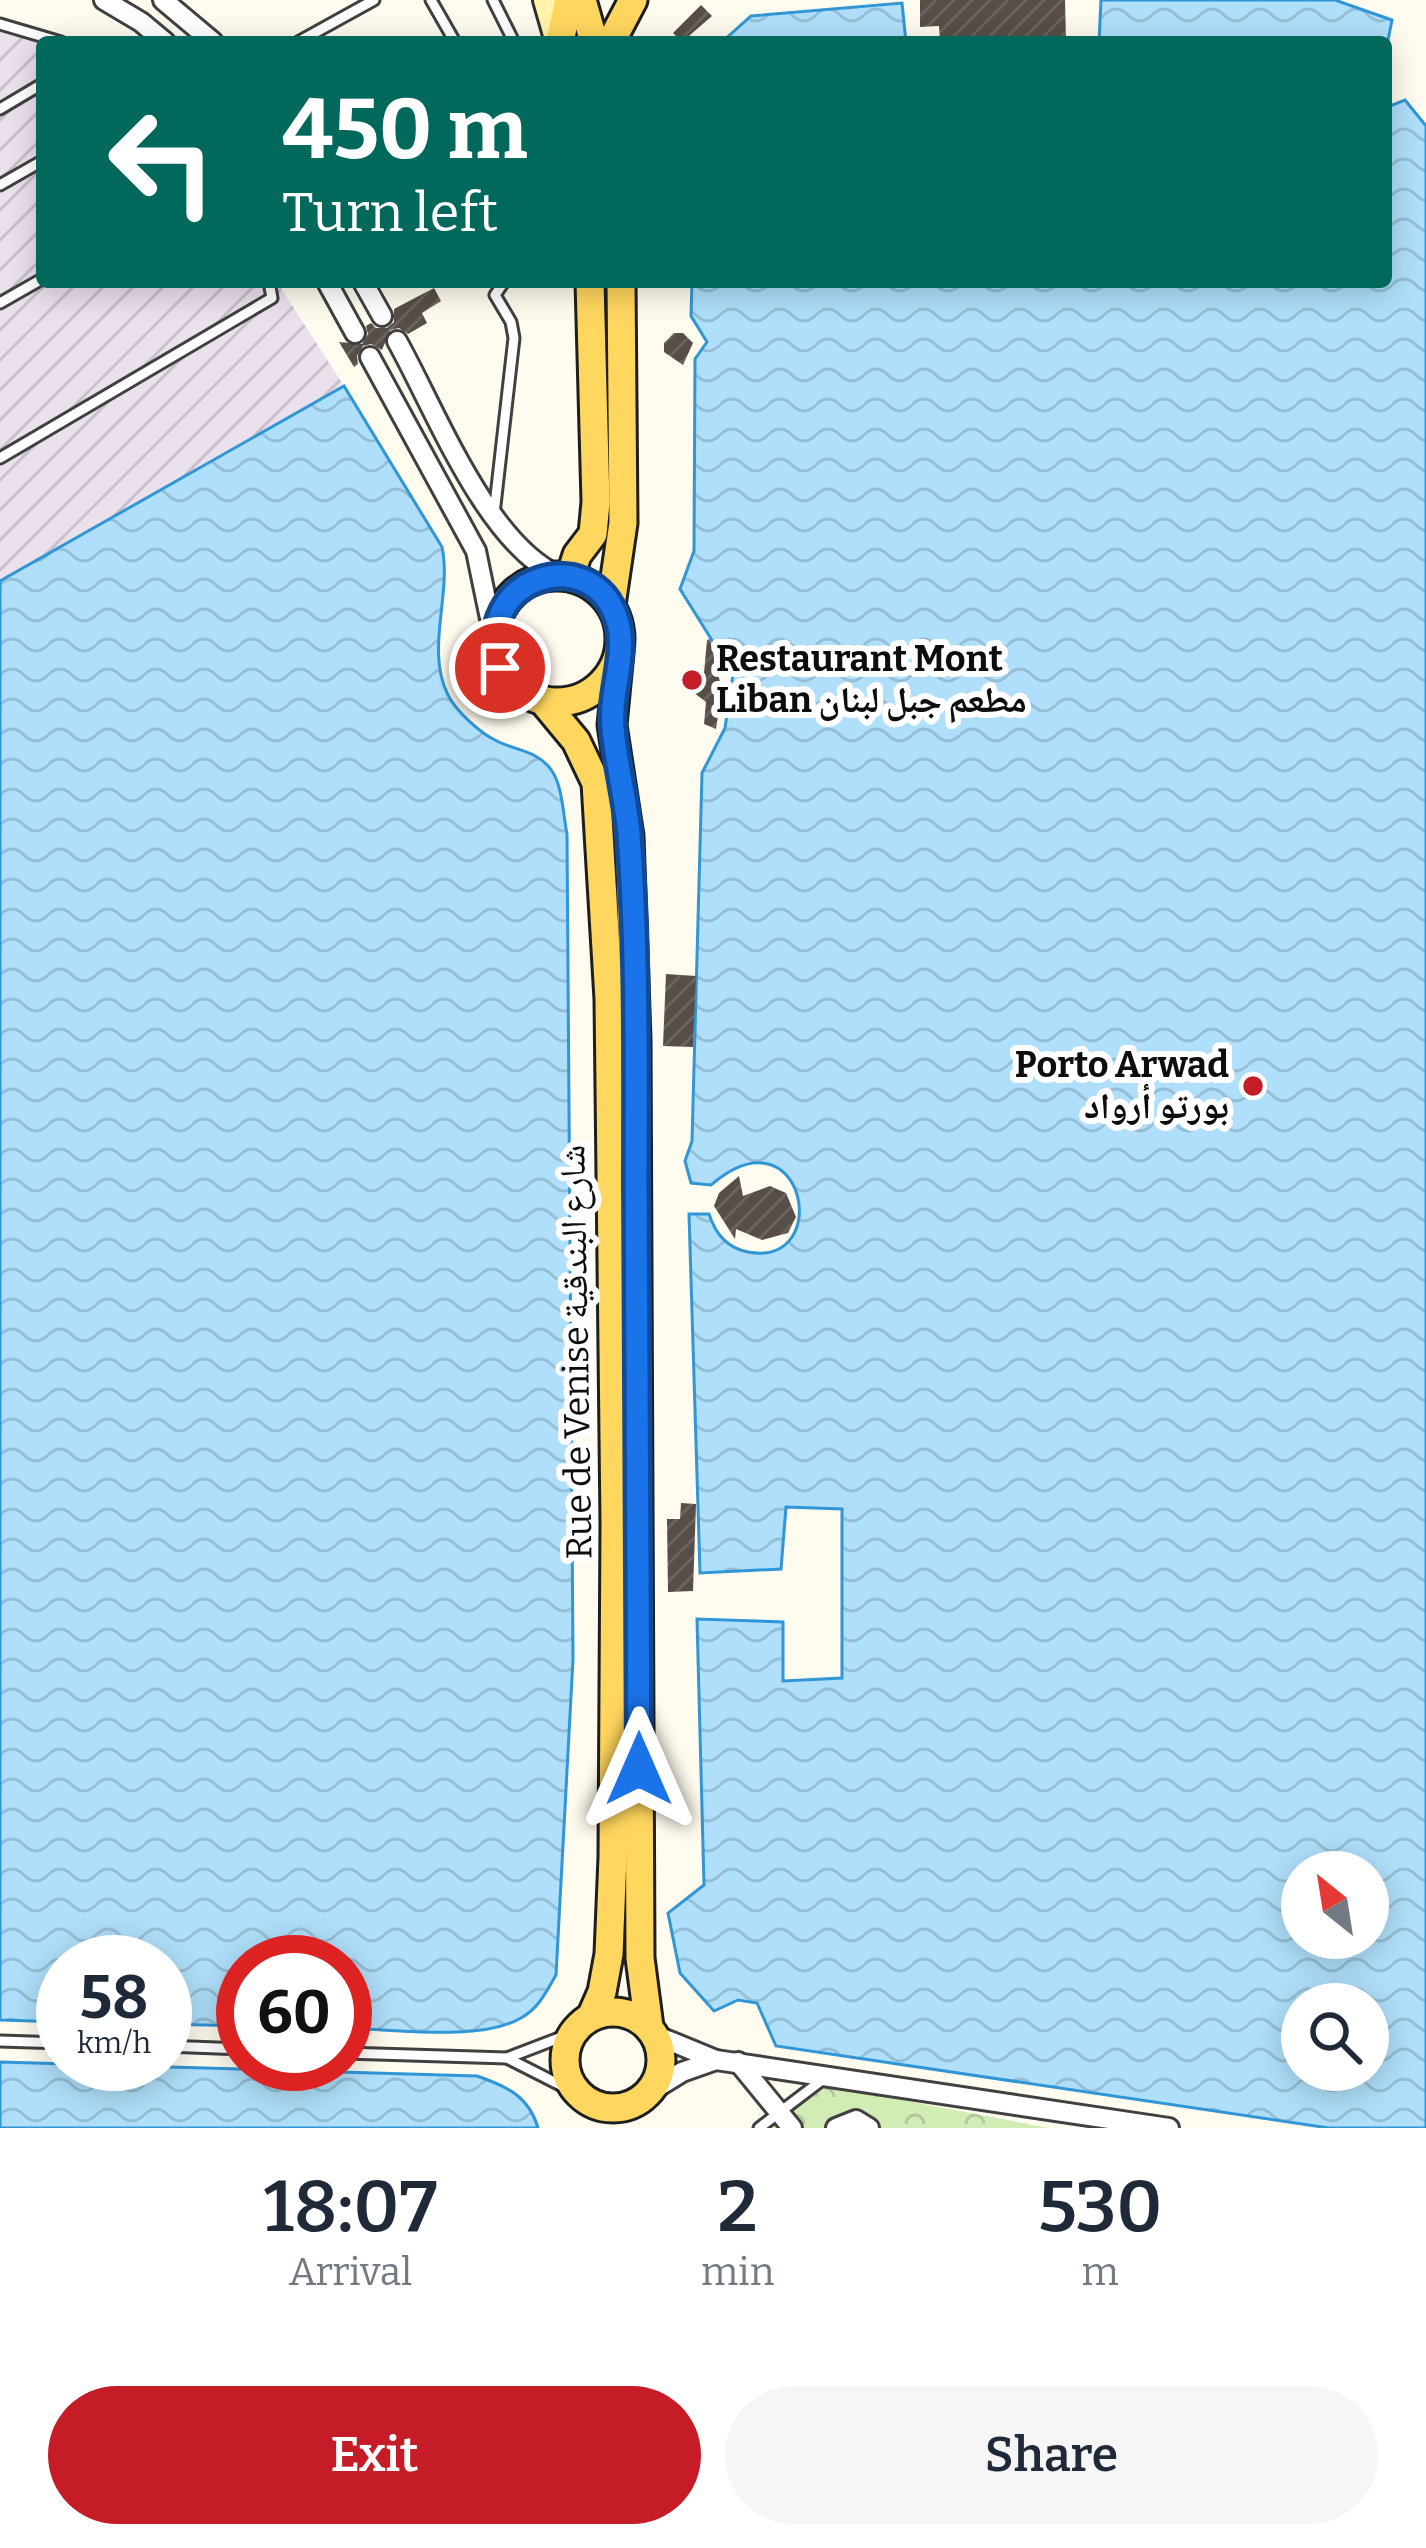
<!DOCTYPE html>
<html lang="en">
<head>
<meta charset="utf-8">
<style>
  body { margin:0; font-family:Bitter,"Noto Naskh Arabic",serif; background:#f6f6f7; color:#1f2937; height:100vh; display:flex; flex-direction:column; font-size:45px; white-space:nowrap }
  * { box-sizing:border-box; margin:0 }
  p { font-size:39px; color:#747a83 }
  .icon { flex:none; width:66px; height:66px; fill:none; stroke:currentColor; stroke-width:2; stroke-linecap:round; stroke-linejoin:round }
  .map { position:relative; height:2128px; overflow:hidden }
  .details { display:flex; flex-direction:column; background:#fff; flex:1 }
  .details>* { flex:none }
  .hud { position:absolute; left:36px; top:36px; width:1356px; height:252px; border-radius:12px; box-shadow:0 6px 30px #0003; background:#00695c; color:#fff; overflow:hidden }
  .needle { width:78px; rotate:330deg }
  .tools { position:absolute; left:1281px; top:1851px; display:grid; gap:24px }
  .tools a { display:grid; place-items:center; width:108px; height:108px; border-radius:50%; background:#fff; box-shadow:0 6px 30px #0003; font-size:60px }
  .speed { position:absolute; left:36px; top:1935px; display:flex; gap:24px; font-size:60px; font-weight:700; text-align:center }
  .speed>* { display:grid; place-content:center; width:156px; height:156px; border-radius:50%; background:#fff; box-shadow:0 6px 30px #0003; line-height:1 }
  .speed small { font-size:30px; font-weight:400 }
  .speed .limit { border:18px solid #d22; background:#fff; color:#111 }
  .pin { position:absolute; display:grid; place-items:center; width:102px; height:102px; color:#fff; margin:-51px; border:6px solid #fff; border-radius:50%; box-shadow:0 3px 12px #0007 }
  .me { position:absolute; width:132px; margin:-66px; rotate:0deg; stroke-linejoin:round; filter:drop-shadow(0 0 9px #0008) }
  .turn { display:flex; align-items:center; gap:42px; height:252px; padding:0 48px; font-size:54px }
  .turn .icon { width:156px; height:156px; stroke-width:2.5 }
  .turn b { display:block; font-size:84px; line-height:102px }
  .eta { display:flex; justify-content:space-evenly; align-items:center; height:204px; text-align:center }
  .eta b { font-size:72px; font-weight:600; line-height:84px }
  .action { display:flex; gap:24px; margin-top:auto; padding:24px 48px }
  .action a { flex:1; height:138px; border-radius:72px; background:#c61c27; color:#fff; font-size:48px; font-weight:600; line-height:138px; text-align:center }
  .action a+a { background:#f6f6f7; color:#1f2937 }
  .map>svg:first-child { display:block }
  .industrial { fill:url(#industrial-furrows) }
  .park { fill:url(#park-crowns) }
  .water { fill:url(#water-waves); stroke:#3196d6; stroke-width:3; fill-rule:evenodd }
  .building { fill:url(#building-hatch) }
  .lines { fill:none; stroke-linecap:round; stroke-linejoin:round }
  .service-casing { stroke:#404040; stroke-width:15 }
  .minor-casing { stroke:#404040; stroke-width:24 }
  .secondary-casing { stroke:#2f2f2f; stroke-width:30 }
  .primary-casing { stroke:#1e1e1e; stroke-width:33 }
  .service { stroke:#fff; stroke-width:9 }
  .minor { stroke:#fff; stroke-width:18 }
  .secondary { stroke:#fff4a9; stroke-width:24 }
  .primary { stroke:#ffd65e; stroke-width:27 }
  .route-casing { stroke:#114b97; stroke-width:30 }
  .route { stroke:#1a73e8; stroke-width:21 }
  .poi-dot { fill:#c61c27; stroke:#fff; stroke-width:4.5 }
  .labels { text-anchor:middle; dominant-baseline:central; stroke-width:12; stroke-linejoin:round; paint-order:stroke }
  .poi-label { font-size:36px; font-weight:bold; fill:#0d0d0d; stroke:#fff; text-anchor:start }
  .street-label { font-size:36px; fill:#0d0d0d; stroke:#fff }
</style>
</head>
<body>
<div class="map">
<svg width="1426" height="2128" viewBox="0 0 1426 2128">
  <defs>
    <pattern id="industrial-furrows" width="10" height="10" patternUnits="userSpaceOnUse" patternTransform="scale(3)"><rect width="10" height="10" fill="#ebe1ed"/><path d="M-1 1l2-2M0 10L10 0M9 11l2-2" fill="none" stroke="#c8c0ca"/></pattern>
    <pattern id="park-crowns" width="20" height="18" patternUnits="userSpaceOnUse" patternTransform="scale(3)"><rect width="20" height="18" fill="#d2ecb5"/><path d="M2 6a3 3 0 1 1 6 0M12 15a3 3 0 1 1 6 0" fill="none" stroke="#b3c99a"/></pattern>
    <pattern id="water-waves" width="16" height="10" patternUnits="userSpaceOnUse" patternTransform="scale(3)"><rect width="16" height="10" fill="#afdffa"/><path d="M0 5q4-4 8 0t8 0" fill="none" stroke="#95bed5"/></pattern>
    <pattern id="building-hatch" width="6" height="6" patternUnits="userSpaceOnUse" patternTransform="scale(3)"><rect width="6" height="6" fill="#574e49"/><path d="M-1 1l2-2M0 6l6-6M5 7l2-2" fill="none" stroke="#6a635f"/></pattern>
  </defs>
  <rect width="100%" height="100%" fill="#fffbee"/>
  <path class="industrial" d="M0 30 52 42H42V282H277L344 386 0 581Z"/>
  <path class="park" d="M828 2086 1049 2128H767Z"/>
  <g class="water">
    <path d="M1101 0H1335L1392 20 1386 50V42H1099Z"/>
    <path d="M902 3 906 42H722L751 16Z"/>
    <path d="M1405 100 1426 126V2128H1329L776 2046 757 2003 738 2000 714 2011 680 1973 668 1913 704 1885 697 1619 783 1622V1681L842 1678V1509L786 1507 781 1569 700 1573 689 1214H709C715 1233 727 1248 748 1252 835 1268 804 1105 711 1185L691 1183 685 1161 692 1141 702 773 725 728 733 674 680 589 694 551 695 359 707 342 691 316 692 282H1386V103L1390 106ZM1302 1872H1368V1938H1302ZM1302 2004H1368V2070H1302Z"/>
    <path d="M344 386 442 547C452 595 425 649 448 695 456 711 480 733 495 740 515 751 538 750 552 771 563 788 563 815 567 834L573 1659 556 1975C546 1992 539 2008 521 2018 479 2042 394 2029 345 2028V1962H243V2026L165 2024V1962H63V2022L0 2020V581Z"/>
    <path d="M0 2062 477 2076C506 2086 529 2096 538 2128H0Z"/>
  </g>
  <g class="building">
    <path d="M920 0H1065L1066 40 940 42 939 26 920 27Z"/>
    <path d="M701 5 712 16 682 42 673 33Z"/>
    <path d="M434 288 441 301 422 313 427 323 408 334 399 328 390 330 382 350 371 344 363 346 357 356 358 364 354 367 339 342 362 344 368 334 366 326 371 323 376 328H387L394 322V309Z"/>
    <path d="M674 333H683L693 343 683 365 664 352V343Z"/>
    <path d="M710 639 722 691 716 729 704 724 706 702 689 689 704 673 707 640Z"/>
    <path d="M666 974 696 976 693 1047 663 1046Z"/>
    <path d="M739 1176 743 1196 770 1186 786 1193 796 1217 788 1233 762 1240 736 1229 735 1239 714 1206 719 1193Z"/>
    <path d="M681 1503 696 1504 693 1591 668 1592 667 1519H680Z"/>
  </g>
  <g class="lines">
    <g class="service-casing">
      <g id="service">
        <path d="M431 0 455 42"/>
        <path d="M493 0 514 42"/>
        <path d="M0 24 61 42"/>
        <path d="M298 42 374 0"/>
        <path d="M0 109 42 84"/>
        <path d="M0 185 42 161"/>
        <path d="M0 303 42 279"/>
        <path d="M0 458 272 298 269 282"/>
        <path d="M494 514 514 338 511 322 495 295 504 282"/>
        <path d="M0 2041 63 2043"/>
        <path d="M165 2046 243 2049"/>
        <path d="M345 2053 507 2058 572 2033"/>
        <path d="M507 2058 580 2095"/>
        <path d="M759 2128 826 2077"/>
      </g>
    </g>
    <g class="minor-casing">
      <g id="minor">
        <path d="M104 0 141 22 165 42"/>
        <path d="M163 0 213 42"/>
        <path d="M327 282 355 333"/>
        <path d="M363 282 382 316"/>
        <path d="M397 341C436 411 486 543 559 576"/>
        <path d="M370 357 476 551 493 633"/>
        <path d="M655 2035 716 2060 1169 2128"/>
        <path d="M738 2062 792 2128"/>
        <path d="M648 2093 682 2072 716 2060"/>
        <path d="M836 2128 856 2120 869 2128"/>
      </g>
    </g>
    <g class="secondary-casing">
      <path id="secondary" d="M546 0 558 42"/>
    </g>
    <g class="primary-casing">
      <g id="primary">
        <path d="M582 0 594 42"/>
        <path d="M560 42 569 0"/>
        <path d="M611 42 633 0"/>
        <circle cx="557" cy="639" r="63"/>
        <path d="M570 577 577 555 593 534 596 502 590 282"/>
        <path d="M611 605 623 523 621 282"/>
        <path d="M619 653 612 725 629 836 636 1039 640 1958 649 2027"/>
        <path d="M542 700 576 741 596 783 609 999 615 1524 613 1857 609 1954 602 1992 591 2017"/>
        <circle cx="613" cy="2060" r="48"/>
      </g>
    </g>
    <use href="#service" class="service"/>
    <use href="#minor" class="minor"/>
    <use href="#secondary" class="secondary"/>
    <use href="#primary" class="primary"/>
  </g>
  <g class="lines">
    <g class="route-casing">
      <path id="route" d="M500 668C470 577 593 540 617 620 628 654 609 693 613 728 616 764 626 799 629 835 638 953 636 1071 636 1189 638 1382 637 1575 639 1769"/>
    </g>
    <use href="#route" class="route"/>
  </g>
  <g class="poi-dot">
    <circle cx="692" cy="680" r="12"/>
    <circle cx="1253" cy="1086" r="12"/>
  </g>
  <g class="labels">
    <g class="poi-label">
      <text x="716" y="659">Restaurant Mont<tspan x="716" dy="41">Liban مطعم جبل لبنان</tspan></text>
      <text x="1229" y="1065" text-anchor="end">Porto Arwad<tspan x="1229" dy="41">بورتو أرواد</tspan></text>
    </g>
    <g class="street-label">
      <text transform="translate(576 1352) rotate(-91)">Rue de Venise شارع البندقية</text>
    </g>
  </g>
</svg>
<div class="tools">
<a><svg class="needle" viewBox="-14 -14 28 28"><path d="M0-13l5 13h-10z" fill="#e53935"/><path d="M0 13l5-13h-10z" fill="#747a83"/></svg></a>
<a><svg class="icon" aria-label="search" viewBox="0 0 24 24"><circle cx="10" cy="10" r="6"/><path d="M15 15l6 6"/></svg></a>
</div>
<div class="speed"><div>58<small>km/h</small></div><div class="limit">60</div></div>
<div class="pin" style="left:500px;top:668px;background:#d93025"><svg class="icon" aria-label="arrive" viewBox="0 0 24 24"><path d="M6 21V4h12l-3 4 3 4H6"/></svg></div>
<svg class="me" style="left:639px;top:1769px" viewBox="-20 -20 40 40"><path d="M0-17L14 15 0 8-14 15z" fill="#1a73e8" stroke="#fff" stroke-width="4"/></svg>
<div class="hud">
<div class="turn"><svg class="icon" aria-label="left" viewBox="0 0 24 24"><path d="M17 20v-9H6M10 6l-5 5 5 5"/></svg><div><b>450 m</b>Turn left</div></div>
</div>
</div>
<section class="details">
<div class="eta">
<div><b>18:07</b><p>Arrival</p></div>
<div><b>2</b><p>min</p></div>
<div><b>530</b><p>m</p></div>
</div>
<div class="action"><a>Exit</a><a>Share</a></div>
</section>
</body>
</html>
